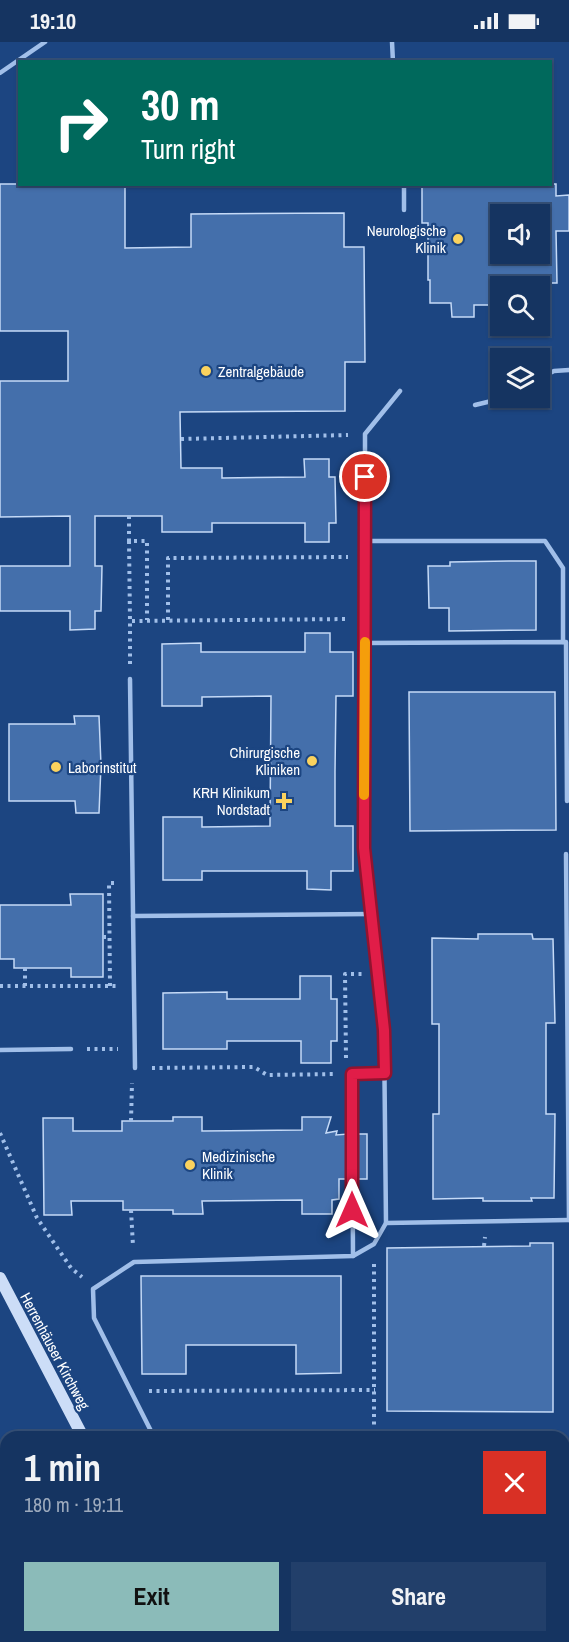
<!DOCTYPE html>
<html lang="en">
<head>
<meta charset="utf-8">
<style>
  body { margin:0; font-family:"Archivo Narrow",sans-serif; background:#223f6a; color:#f1f3f6; height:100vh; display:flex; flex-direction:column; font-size:22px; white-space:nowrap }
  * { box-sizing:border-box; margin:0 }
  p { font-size:20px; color:#9daabd }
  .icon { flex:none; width:33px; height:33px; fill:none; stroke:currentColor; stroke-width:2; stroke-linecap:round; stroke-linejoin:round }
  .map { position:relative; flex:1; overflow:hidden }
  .panel { position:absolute; left:0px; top:1389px; width:570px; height:212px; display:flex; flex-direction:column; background:#153461; border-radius:18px 18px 0 0; box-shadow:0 2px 4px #0004,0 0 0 2px #344f76 }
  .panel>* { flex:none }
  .hud { position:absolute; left:18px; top:18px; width:534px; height:126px; border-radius:0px; box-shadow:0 2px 4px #0004,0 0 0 2px #344f76; background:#00695c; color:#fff; overflow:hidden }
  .fabs { position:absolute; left:490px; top:162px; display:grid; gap:12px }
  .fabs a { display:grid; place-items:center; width:60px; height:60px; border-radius:0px; background:#153461; box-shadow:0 2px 4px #0004,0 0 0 2px #344f76; font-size:30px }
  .pin { position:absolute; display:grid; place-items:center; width:51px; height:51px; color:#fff; margin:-26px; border:3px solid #fff; border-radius:50%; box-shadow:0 2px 6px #0007 }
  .me { position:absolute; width:66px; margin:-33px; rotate:0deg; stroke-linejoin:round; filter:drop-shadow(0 0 4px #0008) }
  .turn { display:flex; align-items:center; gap:21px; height:126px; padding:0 24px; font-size:27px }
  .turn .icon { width:78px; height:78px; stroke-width:2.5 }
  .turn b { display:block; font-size:42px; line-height:51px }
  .round { display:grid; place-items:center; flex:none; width:63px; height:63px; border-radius:0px; background:#223f6a }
  .overview { display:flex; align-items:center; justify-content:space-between; height:102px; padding:0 24px }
  h1 { font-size:36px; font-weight:700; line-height:45px }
  .primary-button { display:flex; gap:12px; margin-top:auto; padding:12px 24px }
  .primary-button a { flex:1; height:69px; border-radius:0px; background:#8bbbb9; color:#111; font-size:24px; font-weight:700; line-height:69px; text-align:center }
  .primary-button a+a { background:#223f6a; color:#f1f3f6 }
  .status { display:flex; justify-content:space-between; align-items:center; height:42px; padding:0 30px; background:#153461; direction:ltr }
  .status svg { height:16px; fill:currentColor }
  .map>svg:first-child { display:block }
  .building { fill:#446fab; stroke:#c5daf7; stroke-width:1.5; fill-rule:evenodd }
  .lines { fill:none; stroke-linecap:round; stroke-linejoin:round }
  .path { stroke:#a1bfe9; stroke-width:4; stroke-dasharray:3 4.5; stroke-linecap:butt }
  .lane { stroke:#a1bfe9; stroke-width:4.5 }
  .secondary { stroke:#ccddf7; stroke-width:12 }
  .route-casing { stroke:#92132f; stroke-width:15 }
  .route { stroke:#e11d48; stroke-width:10 }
  .slow { stroke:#f59e0b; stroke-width:10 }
  .poi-dot { fill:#fad25e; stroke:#1c4581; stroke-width:2 }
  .labels { text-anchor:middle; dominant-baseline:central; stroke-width:4.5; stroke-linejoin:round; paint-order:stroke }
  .poi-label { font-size:15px; fill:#fff; stroke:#1c4581; text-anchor:end }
  .street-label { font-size:15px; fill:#fff; stroke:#1c4581 }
</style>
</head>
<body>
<div class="status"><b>19:10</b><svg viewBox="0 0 49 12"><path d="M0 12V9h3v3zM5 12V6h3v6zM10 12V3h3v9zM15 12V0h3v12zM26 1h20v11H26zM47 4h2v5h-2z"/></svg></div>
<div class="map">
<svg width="569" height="1600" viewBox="0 0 569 1600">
  <rect width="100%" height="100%" fill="#1c4581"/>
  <g class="building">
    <path d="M0 142H125V206L191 205V172L344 171V205H364L365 320H345V369L180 370 181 426H222V436L305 435 304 417H329V435H335L336 481H329V500H305V481H212V490H162V474H95V524H102L101 569H95V587L70 588V569H0V524H70V474L0 475V339H68V289H0Z"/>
    <path d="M422 142H556V154L569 153V189H556L557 241H522V244H501V263H474V275H452L451 261H430V238H428V181H422ZM501 172H540V212H501Z"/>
    <path d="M509 519H536V588L449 589V566H429L428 524H450V520Z"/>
    <path d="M305 591H330V610H353V654H336L335 730V784H353V829H331V848L307 847V829H202V838H163V775H202V785L270 784 271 654 202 655V664H162V602L201 601V610H305Z"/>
    <path d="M409 650H555L556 788 410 789Z"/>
    <path d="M74 674H99L101 723 99 771H76L75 759H9V682H75Z"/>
    <path d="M70 852H103V935H71V926H14V917H0V863H71Z"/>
    <path d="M478 892H532L533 897H553L555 981H546V1072H555L554 1156H531L532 1159H483V1156L433 1157V1072H439V982H432V896L478 897Z"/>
    <path d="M300 934H331V957H337V999H331V1021H301V999H227V1007H163V951L227 950V957H300Z"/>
    <path d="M173 1075H202V1089L302 1088V1075H331L326 1091 337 1089 336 1093 348 1092V1137H339V1157L332 1158V1172H302V1158L202 1159 203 1172H173V1168H123V1159H71L72 1173H44L43 1076H73V1089H122V1079H173Z"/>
    <rect x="357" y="1092" width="10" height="45"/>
    <path d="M530 1201H553V1370L387 1369V1206L530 1204Z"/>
    <path d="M141 1234H341V1331L296 1332V1303H186V1332H142Z"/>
  </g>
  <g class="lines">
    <g class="path">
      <path d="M181 397 348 393"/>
      <path d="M129 474V499H147V578"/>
      <path d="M129 499 130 579"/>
      <path d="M168 578V516L348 515"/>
      <path d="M130 622V579L349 577"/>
      <path d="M103 895H110"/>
      <path d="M0 944H119"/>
      <path d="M25 944V926"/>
      <path d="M110 944 109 841H117"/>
      <path d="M87 1007H118"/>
      <path d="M346 1016 345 932H363"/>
      <path d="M152 1026 254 1025 267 1033 337 1032"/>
      <path d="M131 1079 132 1041"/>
      <path d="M0 1091 37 1176 71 1226 82 1235"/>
      <path d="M131 1168 133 1204"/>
      <path d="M484 1204 485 1195"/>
      <path d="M374 1222V1395"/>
      <path d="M149 1349 375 1348"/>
    </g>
    <g class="lane">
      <path d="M392 0 393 20"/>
      <path d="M0 31 45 0"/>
      <path d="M404 168V142"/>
      <path d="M540 336 554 329 569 328"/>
      <path d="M400 349 365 392V806L384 988 386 1181 569 1178"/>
      <path d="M475 363 504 356"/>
      <path d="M364 499H545L563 526V600"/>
      <path d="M365 601 566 600 567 759"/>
      <path d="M130 637 135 1026"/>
      <path d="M566 812 569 1178"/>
      <path d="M133 874 372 872"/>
      <path d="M0 1008 71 1007"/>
      <path d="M353 1214 352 1032 385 1031"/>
      <path d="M154 1395 94 1276 93 1247 134 1220 353 1214 374 1202 386 1181"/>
    </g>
    <g class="secondary">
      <path d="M0 1236 83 1395"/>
      <path d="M188 1594 190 1600"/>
    </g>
  </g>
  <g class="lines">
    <g class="route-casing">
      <path id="route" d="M352 1168V1032L385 1031 384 988 364 806 365 435"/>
    </g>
    <use href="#route" class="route"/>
    <path class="slow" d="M364 753 365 600"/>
  </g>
  <g class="poi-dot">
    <circle cx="458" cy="197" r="6"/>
    <circle cx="206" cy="329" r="6"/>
    <circle cx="312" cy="719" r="6"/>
    <circle cx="56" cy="725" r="6"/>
    <path d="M281 750h6v6h6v6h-6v6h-6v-6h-6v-6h6z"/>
    <circle cx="190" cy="1123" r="6"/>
  </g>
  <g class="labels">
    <g class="poi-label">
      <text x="446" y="188">Neurologische<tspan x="446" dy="17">Klinik</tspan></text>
      <text x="218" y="329" text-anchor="start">Zentralgebäude</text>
      <text x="300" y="710">Chirurgische<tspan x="300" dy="17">Kliniken</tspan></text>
      <text x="68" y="725" text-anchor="start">Laborinstitut</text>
      <text x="270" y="750">KRH Klinikum<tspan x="270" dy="17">Nordstadt</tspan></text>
      <text x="202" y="1114" text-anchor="start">Medizinische<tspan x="202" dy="17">Klinik</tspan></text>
    </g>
    <g class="street-label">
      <text transform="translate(55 1309) rotate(62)">Herrenhäuser Kirchweg</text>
    </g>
  </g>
</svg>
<div class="fabs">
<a><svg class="icon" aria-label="sound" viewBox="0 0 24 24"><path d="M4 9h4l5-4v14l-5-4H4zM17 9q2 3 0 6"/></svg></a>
<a><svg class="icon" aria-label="search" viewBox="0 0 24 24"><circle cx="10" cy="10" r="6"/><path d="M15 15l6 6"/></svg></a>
<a><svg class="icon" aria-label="layers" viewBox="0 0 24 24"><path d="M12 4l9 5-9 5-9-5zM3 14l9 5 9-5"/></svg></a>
</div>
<div class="pin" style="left:365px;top:435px;background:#d93025"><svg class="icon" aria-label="arrive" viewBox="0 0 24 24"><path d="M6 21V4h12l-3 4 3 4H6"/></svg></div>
<svg class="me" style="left:352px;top:1168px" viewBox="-20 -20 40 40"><path d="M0-17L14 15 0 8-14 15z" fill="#e11d48" stroke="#fff" stroke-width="4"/></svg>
<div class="hud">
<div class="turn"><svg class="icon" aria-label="right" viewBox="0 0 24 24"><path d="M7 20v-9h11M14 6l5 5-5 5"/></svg><div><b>30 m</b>Turn right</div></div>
</div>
<section class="panel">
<div class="overview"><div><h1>1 min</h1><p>180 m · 19:11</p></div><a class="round" style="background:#d93025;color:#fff"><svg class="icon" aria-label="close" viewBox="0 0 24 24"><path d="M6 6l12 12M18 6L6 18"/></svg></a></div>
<div class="primary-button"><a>Exit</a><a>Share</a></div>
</section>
</div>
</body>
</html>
